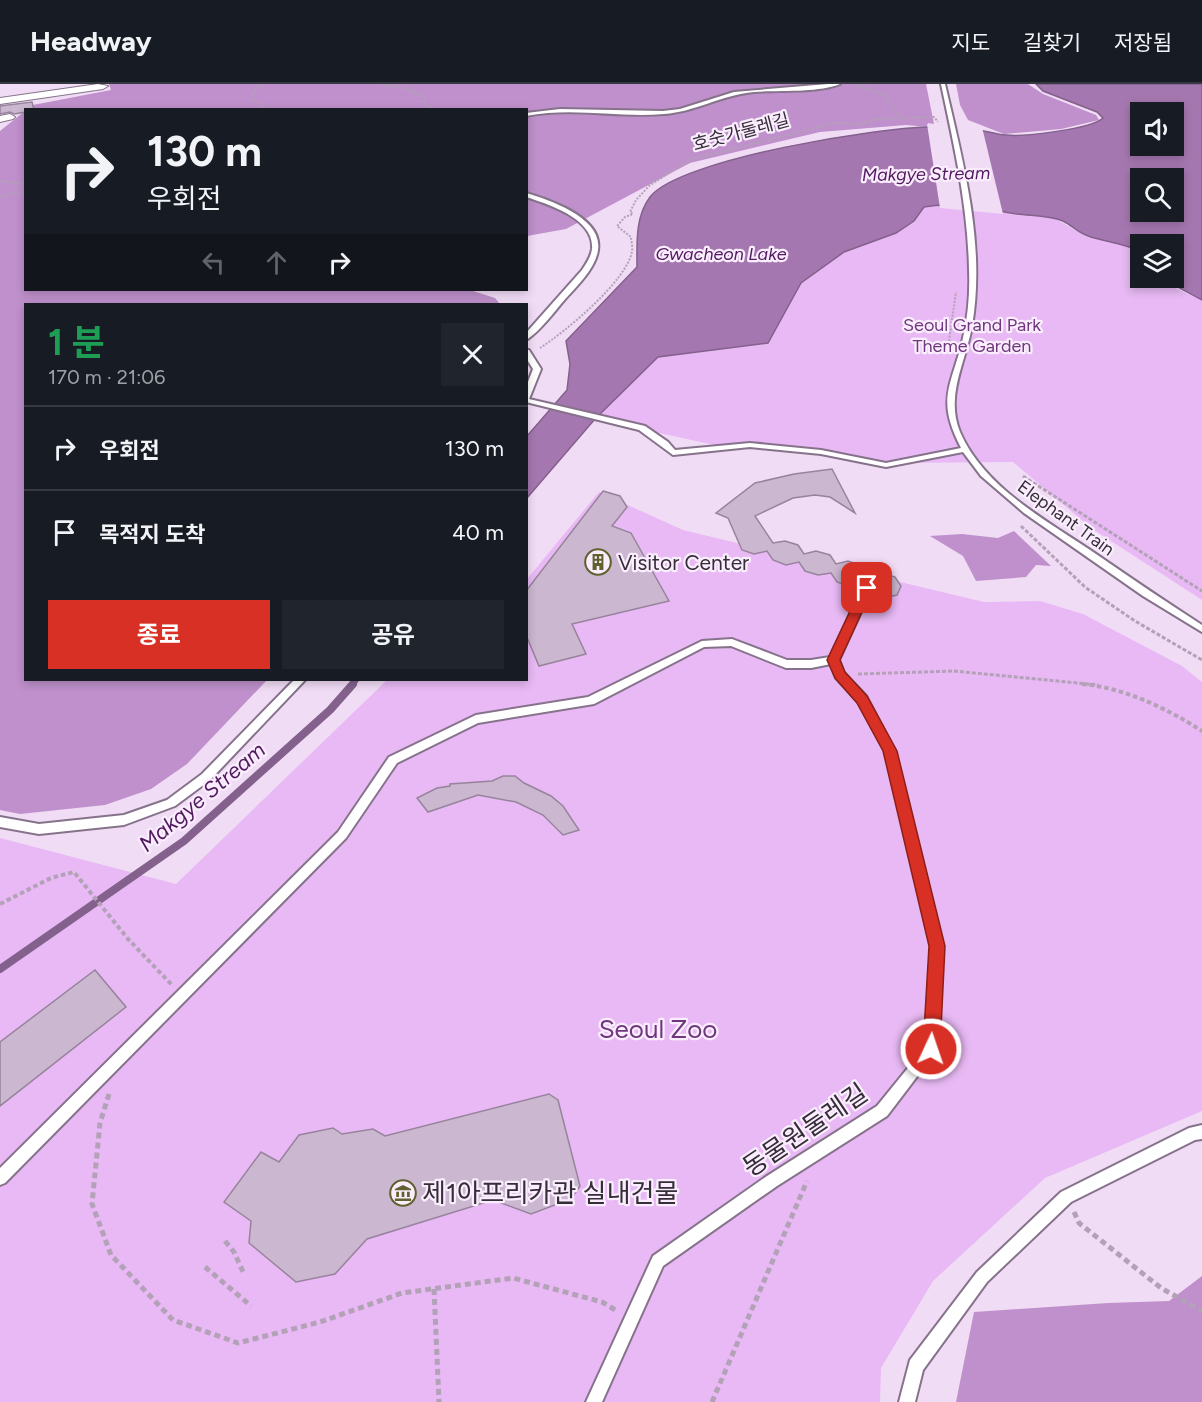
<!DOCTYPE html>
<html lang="ko">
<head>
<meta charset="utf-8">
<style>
  body { margin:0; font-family:Figtree,"Noto Sans KR",sans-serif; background:#20242c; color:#f1f3f6; height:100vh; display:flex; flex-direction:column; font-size:22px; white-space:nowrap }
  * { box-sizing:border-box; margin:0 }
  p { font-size:20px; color:#9ea1a6 }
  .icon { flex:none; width:33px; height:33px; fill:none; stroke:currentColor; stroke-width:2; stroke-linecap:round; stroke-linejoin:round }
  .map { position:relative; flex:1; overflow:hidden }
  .details { position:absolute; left:24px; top:219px; width:504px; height:378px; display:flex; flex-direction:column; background:#171b24; border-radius:0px; box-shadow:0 3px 9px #0003 }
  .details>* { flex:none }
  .hud { position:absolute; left:24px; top:24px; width:504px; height:183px; border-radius:0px; box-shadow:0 3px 9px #0003; background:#171b24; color:#f1f3f6; overflow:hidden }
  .buttons { position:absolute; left:1130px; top:18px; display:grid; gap:12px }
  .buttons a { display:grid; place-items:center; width:54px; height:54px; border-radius:0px; background:#171b24; box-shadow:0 3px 9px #0003; font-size:30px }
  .pin { position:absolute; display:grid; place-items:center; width:51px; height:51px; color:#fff; margin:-26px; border-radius:12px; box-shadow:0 3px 9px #0006 }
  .me { position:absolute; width:66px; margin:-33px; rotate:3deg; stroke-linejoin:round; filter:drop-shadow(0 0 4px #0008) }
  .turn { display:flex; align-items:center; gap:21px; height:126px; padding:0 24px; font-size:27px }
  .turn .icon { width:78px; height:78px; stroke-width:2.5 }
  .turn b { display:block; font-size:42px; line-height:51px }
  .lanes { display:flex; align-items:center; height:57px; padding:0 24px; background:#0003; justify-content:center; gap:30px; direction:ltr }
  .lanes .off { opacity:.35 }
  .round { display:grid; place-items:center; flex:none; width:63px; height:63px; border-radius:0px; background:#20242c }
  .overview { display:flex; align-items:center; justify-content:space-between; height:102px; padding:0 24px }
  h1 { font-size:36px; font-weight:700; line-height:45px; color:#1e9e55 }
  .button { display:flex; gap:12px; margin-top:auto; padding:12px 24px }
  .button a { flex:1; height:69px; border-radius:0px; background:#d93025; color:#fff; font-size:24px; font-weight:700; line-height:69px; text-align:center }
  .button a+a { background:#20242c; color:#f1f3f6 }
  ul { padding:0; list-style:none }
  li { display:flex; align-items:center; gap:18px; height:84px; padding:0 24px; border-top:2px solid #363941 }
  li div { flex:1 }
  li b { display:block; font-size:22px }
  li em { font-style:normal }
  header { display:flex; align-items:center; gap:36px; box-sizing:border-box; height:84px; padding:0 30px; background:#171b24; border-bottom:2px solid #363941 }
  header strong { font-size:28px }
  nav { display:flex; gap:33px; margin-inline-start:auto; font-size:21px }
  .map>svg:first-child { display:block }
  .green { fill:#e8b9f4 }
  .forest { fill:#bf90cb }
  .water { fill:#a577b0; stroke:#83618c; stroke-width:1.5; fill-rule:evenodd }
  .pier { fill:#f1dcf6 }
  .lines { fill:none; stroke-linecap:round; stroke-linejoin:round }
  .stream-far1 { stroke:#83618c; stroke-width:6 }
  .stream { stroke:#83618c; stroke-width:8 }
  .building { fill:#cbb7d0; stroke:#97849c; stroke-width:1.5 }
  .street-tunnel { stroke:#cbb9d0; stroke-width:16; stroke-dasharray:16 8; stroke-linecap:butt }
  .lane-casing { stroke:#86738b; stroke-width:4 }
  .street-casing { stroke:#86738b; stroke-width:2 }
  .path-far3 { stroke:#b3a2b7; stroke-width:2; stroke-dasharray:2 1.5; stroke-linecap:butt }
  .path-far2 { stroke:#b3a2b7; stroke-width:3; stroke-dasharray:4 2; stroke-linecap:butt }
  .path-far1 { stroke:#b3a2b7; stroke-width:4; stroke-dasharray:4.5 3; stroke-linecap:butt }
  .path { stroke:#b3a2b7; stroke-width:5; stroke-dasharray:6 4; stroke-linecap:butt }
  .lane { fill:#fff; fill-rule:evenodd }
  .street { fill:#fff; fill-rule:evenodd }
  .route { fill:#d93025; stroke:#8d1f18; stroke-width:1.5 }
  .labels { text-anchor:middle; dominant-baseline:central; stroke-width:4.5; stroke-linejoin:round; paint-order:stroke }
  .far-street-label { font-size:18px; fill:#352d37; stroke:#faedfd }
  .far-water-label { font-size:18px; font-style:italic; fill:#531a60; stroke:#faedfd }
  .far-park-label { font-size:18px; fill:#70377e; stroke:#faedfd }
  .poi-label { font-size:21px; fill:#352d37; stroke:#faedfd; text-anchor:start }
  .water-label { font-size:22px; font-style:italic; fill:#531a60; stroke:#faedfd }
  .near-park-label { font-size:26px; fill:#70377e; stroke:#faedfd }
  .near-street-label { font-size:26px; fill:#352d37; stroke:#faedfd }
  .near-poi-label { font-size:26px; fill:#352d37; stroke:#faedfd; text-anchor:start }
</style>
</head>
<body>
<header>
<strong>Headway</strong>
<nav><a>지도</a><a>길찾기</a><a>저장됨</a></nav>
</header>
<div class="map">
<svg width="1202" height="1318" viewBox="0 0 1202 1318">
  <rect width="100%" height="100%" fill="#f1dcf6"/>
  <g class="green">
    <path d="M936 120 1050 133C1065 138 1074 148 1089 152 1106 158 1123 159 1140 167V194H1161L1177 205 1202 216V516L1091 444 1013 378 898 379 710 360 595 335 658 273 768 259 801 199 844 168 896 149 914 137 924 123Z"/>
    <path d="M599 408 683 446 984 518 1040 517 1083 530 1182 582 1202 598V1027L1045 1094 933 1197 881 1284 880 1318H0V754L176 800 387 596H526L527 495Z"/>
  </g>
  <g class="forest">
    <path d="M109 0H926L934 40 928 39 929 43 906 41 820 48 690 79 566 145 527 152 526 26H27L33 21 111 6Z"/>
    <path d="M956 0H1028L1043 10 1096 31 1099 36 1061 45 1004 50 968 36 960 21Z"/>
    <path d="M25 27 26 206H470L495 214 500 220H26V596H267L187 680 151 705 105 721 20 730 0 726V47Z"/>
    <path d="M1014 447 1051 482 1036 481 1026 493 976 497 963 472 930 452 962 450 998 454Z"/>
    <path d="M1202 1192V1318H956L974 1228 1108 1219 1169 1217Z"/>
  </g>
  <path class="water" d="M1036 0H1202V216L1161 194H1173V160H1140V167C1124 160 1108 158 1091 153 1079 150 1073 142 1063 137 1048 131 1032 132 1017 130 986 125 954 117 924 123L914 137 896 149 844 168 801 199 768 259 658 273 595 335 527 414V352L567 306 570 280 566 257 637 183C637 159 635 133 650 113 679 75 884 42 934 43 950 43 968 44 984 47 991 48 999 51 1006 51 1023 53 1092 45 1103 34L1097 28 1043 7ZM1140 28H1173V62H1140ZM1140 94H1173V128H1140Z"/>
  <path class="pier" d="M927 40 982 43 1003 130 940 124Z"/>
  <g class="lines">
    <path class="stream-far1" d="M352 601 356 596"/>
    <path class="stream" d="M0 885 184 757 330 626 353 600"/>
  </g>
  <g class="building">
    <path d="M32 18 34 26H26V28L14 30 10 28 0 30V22Z"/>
    <path d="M832 385 855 429 830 413 815 411 793 414 755 432 773 459 785 457 798 461 804 470 816 467 830 471 836 480 848 477 862 482 868 491 881 488 895 493 901 502 897 511 884 514 872 509 874 503 868 499 851 503 837 498 831 489 818 491 805 487 799 478 786 481 773 476 767 467 754 470 742 466 728 434 716 429 755 399 794 390Z"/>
    <path d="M603 407 620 412 627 423 612 442 631 449 669 517 572 540 586 570 539 582 526 551V507Z"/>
    <path d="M503 692H515L524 699 551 712 563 722 579 746 563 751 543 731 516 718 478 711 428 728 417 714 437 704 450 702V700L492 697Z"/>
    <path d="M95 886 126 923 0 1022V958Z"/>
    <path d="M549 1010 558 1016 580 1102 571 1115 531 1130 493 1116 367 1155 335 1190 296 1198 249 1159 251 1137 224 1118 261 1068 279 1078 299 1051 333 1044 342 1050 373 1045 385 1052Z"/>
  </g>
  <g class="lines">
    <path class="street-tunnel" d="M867 504 872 493 878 489"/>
    <g class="lane-casing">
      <g id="lane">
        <path d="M828 0H840C819 9 778 6 754 8 721 11 695 28 664 30 618 34 573 23 526 32V29L560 25 663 27 680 25 734 8Z"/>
        <path d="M941 0H945C963 78 986 161 972 242 966 278 945 311 960 348 984 404 1048 437 1096 470 1131 494 1166 518 1202 541V548L1143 512 1024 429 981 392 963 368 886 383 821 370 750 363 673 371 639 346 526 318V303L533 285 526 274V266H529L541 285 529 315 645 342 668 358 675 366 750 359 821 366 886 379 961 364C935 314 952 302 963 254 968 232 970 208 969 186 968 123 954 61 941 0Z"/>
        <path d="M526 109C550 116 603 134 598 166 596 183 579 200 568 212 556 225 541 247 526 256V249L582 186C586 180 591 173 592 165 595 135 548 120 526 113Z"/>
        <path d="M867 501 872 504 839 576 844 589 866 612 895 667 943 862 938 965 887 1032 777 1102 663 1182 602 1318H586L653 1172 767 1092 877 1022 925 963 931 862 885 667 858 618 836 594 831 580 811 584H786L731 562 704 563 594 620 478 639 397 679 346 754 5 1099 0 1101V1084L338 748 389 673 476 631 588 613 702 557 732 555 787 576H811L830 573 862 504Z"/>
        <path d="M294 596H305L210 696 175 722 124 741 39 750 0 743V733L39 740 124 731 167 716 202 690Z"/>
        <path d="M1202 1041V1055L1195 1056 1071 1118 987 1198 923 1286 915 1318H899L910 1276 977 1188 1061 1108 1189 1044Z"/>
      </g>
    </g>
    <g class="street-casing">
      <g id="street">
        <path d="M98 0 108 2 103 5 0 20V14Z"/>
        <path d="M10 30 15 33 13 35 0 38V32Z"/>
      </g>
    </g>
    <g class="path-far3">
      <path d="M380 0 400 3 426 13 423 19 434 26"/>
      <path d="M854 0 885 11 900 34"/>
      <path d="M259 26 263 23 252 15 254 7 261 0"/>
      <path d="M0 97 26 100"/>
      <path d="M0 112 26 107"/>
      <path d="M949 257 956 208"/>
      <path d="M540 264C565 248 628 196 632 167 633 163 631 157 631 153L617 142 625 133 633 130 630 128 636 116 649 102 689 76 835 39 862 40 875 35 934 33 938 38"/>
    </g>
    <g class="path-far2">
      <path d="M1023 392 1202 507"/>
      <path d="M1021 442 1085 503 1135 537 1202 576"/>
      <path d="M858 590 954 587 1098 601"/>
    </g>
    <g class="path-far1">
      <path d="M1082 600C1125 604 1166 624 1202 647"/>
      <path d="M0 820 51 794 74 788 128 855 172 901"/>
    </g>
    <g class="path">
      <path d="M109 1010 100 1039 92 1120 111 1171 173 1236 238 1259 320 1238 402 1209 513 1194 602 1218 617 1227"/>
      <path d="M1074 1128 1079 1139 1161 1204 1202 1227"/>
      <path d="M225 1157 234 1168 244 1190"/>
      <path d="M205 1183 251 1222"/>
      <path d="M434 1205 439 1318"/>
      <path d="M712 1318 807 1097"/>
    </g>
    <use href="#lane" class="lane"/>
    <use href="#street" class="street"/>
  </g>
  <path class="route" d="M867 500 873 504 840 576 845 588 867 612 897 667 945 862 940 965 937 971 931 973 925 971 923 965 929 862 883 667 857 619 835 594 827 576 861 504Z"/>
  <defs>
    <g id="building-ring" transform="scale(1.35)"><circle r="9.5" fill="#faedfd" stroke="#60612e" stroke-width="1.5"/><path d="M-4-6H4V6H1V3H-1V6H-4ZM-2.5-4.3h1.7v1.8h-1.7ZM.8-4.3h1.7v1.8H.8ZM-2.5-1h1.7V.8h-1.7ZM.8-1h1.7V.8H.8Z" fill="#60612e"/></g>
    <g id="museum-ring" transform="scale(1.35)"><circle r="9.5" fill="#faedfd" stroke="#60612e" stroke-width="1.5"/><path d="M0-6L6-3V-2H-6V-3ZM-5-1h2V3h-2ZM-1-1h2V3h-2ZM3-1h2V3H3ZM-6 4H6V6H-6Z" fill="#60612e"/></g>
  </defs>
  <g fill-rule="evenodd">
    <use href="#building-ring" x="598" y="478"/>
    <use href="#museum-ring" x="403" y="1109"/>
  </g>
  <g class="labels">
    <g class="far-street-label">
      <text transform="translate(741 48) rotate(-15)">호숫가둘레길</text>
      <text transform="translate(1066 434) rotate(36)">Elephant Train</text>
    </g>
    <g class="far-water-label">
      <text transform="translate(926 90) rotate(-1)">Makgye Stream</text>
      <text x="721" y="170">Gwacheon Lake</text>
    </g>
    <g class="far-park-label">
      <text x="972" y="241">Seoul Grand Park<tspan x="972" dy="21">Theme Garden</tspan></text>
    </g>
    <g class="poi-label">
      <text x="618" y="478">Visitor Center</text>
    </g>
    <g class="water-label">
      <text transform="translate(202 713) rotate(-40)">Makgye Stream</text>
    </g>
    <g class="near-park-label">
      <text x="658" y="945">Seoul Zoo</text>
    </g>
    <g class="near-street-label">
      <text transform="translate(805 1046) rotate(-34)">동물원둘레길</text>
    </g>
    <g class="near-poi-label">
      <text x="422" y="1109">제1아프리카관 실내건물</text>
    </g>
  </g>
</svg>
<div class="buttons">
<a><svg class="icon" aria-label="sound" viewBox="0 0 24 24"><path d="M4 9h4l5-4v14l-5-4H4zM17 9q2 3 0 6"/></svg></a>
<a><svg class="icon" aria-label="search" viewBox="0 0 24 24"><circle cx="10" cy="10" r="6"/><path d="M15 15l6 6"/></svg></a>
<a><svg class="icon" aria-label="layers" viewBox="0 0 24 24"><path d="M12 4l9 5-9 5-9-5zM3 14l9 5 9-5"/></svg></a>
</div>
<div class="pin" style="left:867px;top:504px;background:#d93025"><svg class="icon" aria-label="arrive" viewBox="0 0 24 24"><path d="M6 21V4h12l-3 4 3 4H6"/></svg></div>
<svg class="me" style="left:931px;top:965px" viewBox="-20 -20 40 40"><circle r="17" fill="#d93025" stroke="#fff" stroke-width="3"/><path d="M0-11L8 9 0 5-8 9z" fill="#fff"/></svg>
<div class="hud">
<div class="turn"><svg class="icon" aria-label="right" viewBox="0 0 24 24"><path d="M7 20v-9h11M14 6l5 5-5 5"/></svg><div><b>130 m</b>우회전</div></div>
<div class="lanes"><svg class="icon off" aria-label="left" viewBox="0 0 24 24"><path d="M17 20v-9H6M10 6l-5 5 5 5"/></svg><svg class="icon off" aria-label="ahead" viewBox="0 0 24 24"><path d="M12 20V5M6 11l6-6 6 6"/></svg><svg class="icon" aria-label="right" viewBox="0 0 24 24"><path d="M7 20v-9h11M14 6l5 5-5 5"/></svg></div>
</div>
<section class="details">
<div class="overview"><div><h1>1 분</h1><p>170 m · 21:06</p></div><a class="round"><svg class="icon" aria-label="close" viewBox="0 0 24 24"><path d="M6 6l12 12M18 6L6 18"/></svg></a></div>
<ul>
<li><svg class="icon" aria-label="right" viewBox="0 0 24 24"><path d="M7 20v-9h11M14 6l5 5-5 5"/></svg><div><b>우회전</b></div><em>130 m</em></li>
<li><svg class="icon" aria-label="arrive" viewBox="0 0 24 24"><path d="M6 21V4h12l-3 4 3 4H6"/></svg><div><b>목적지 도착</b></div><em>40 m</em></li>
</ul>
<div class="button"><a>종료</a><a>공유</a></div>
</section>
</div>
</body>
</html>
